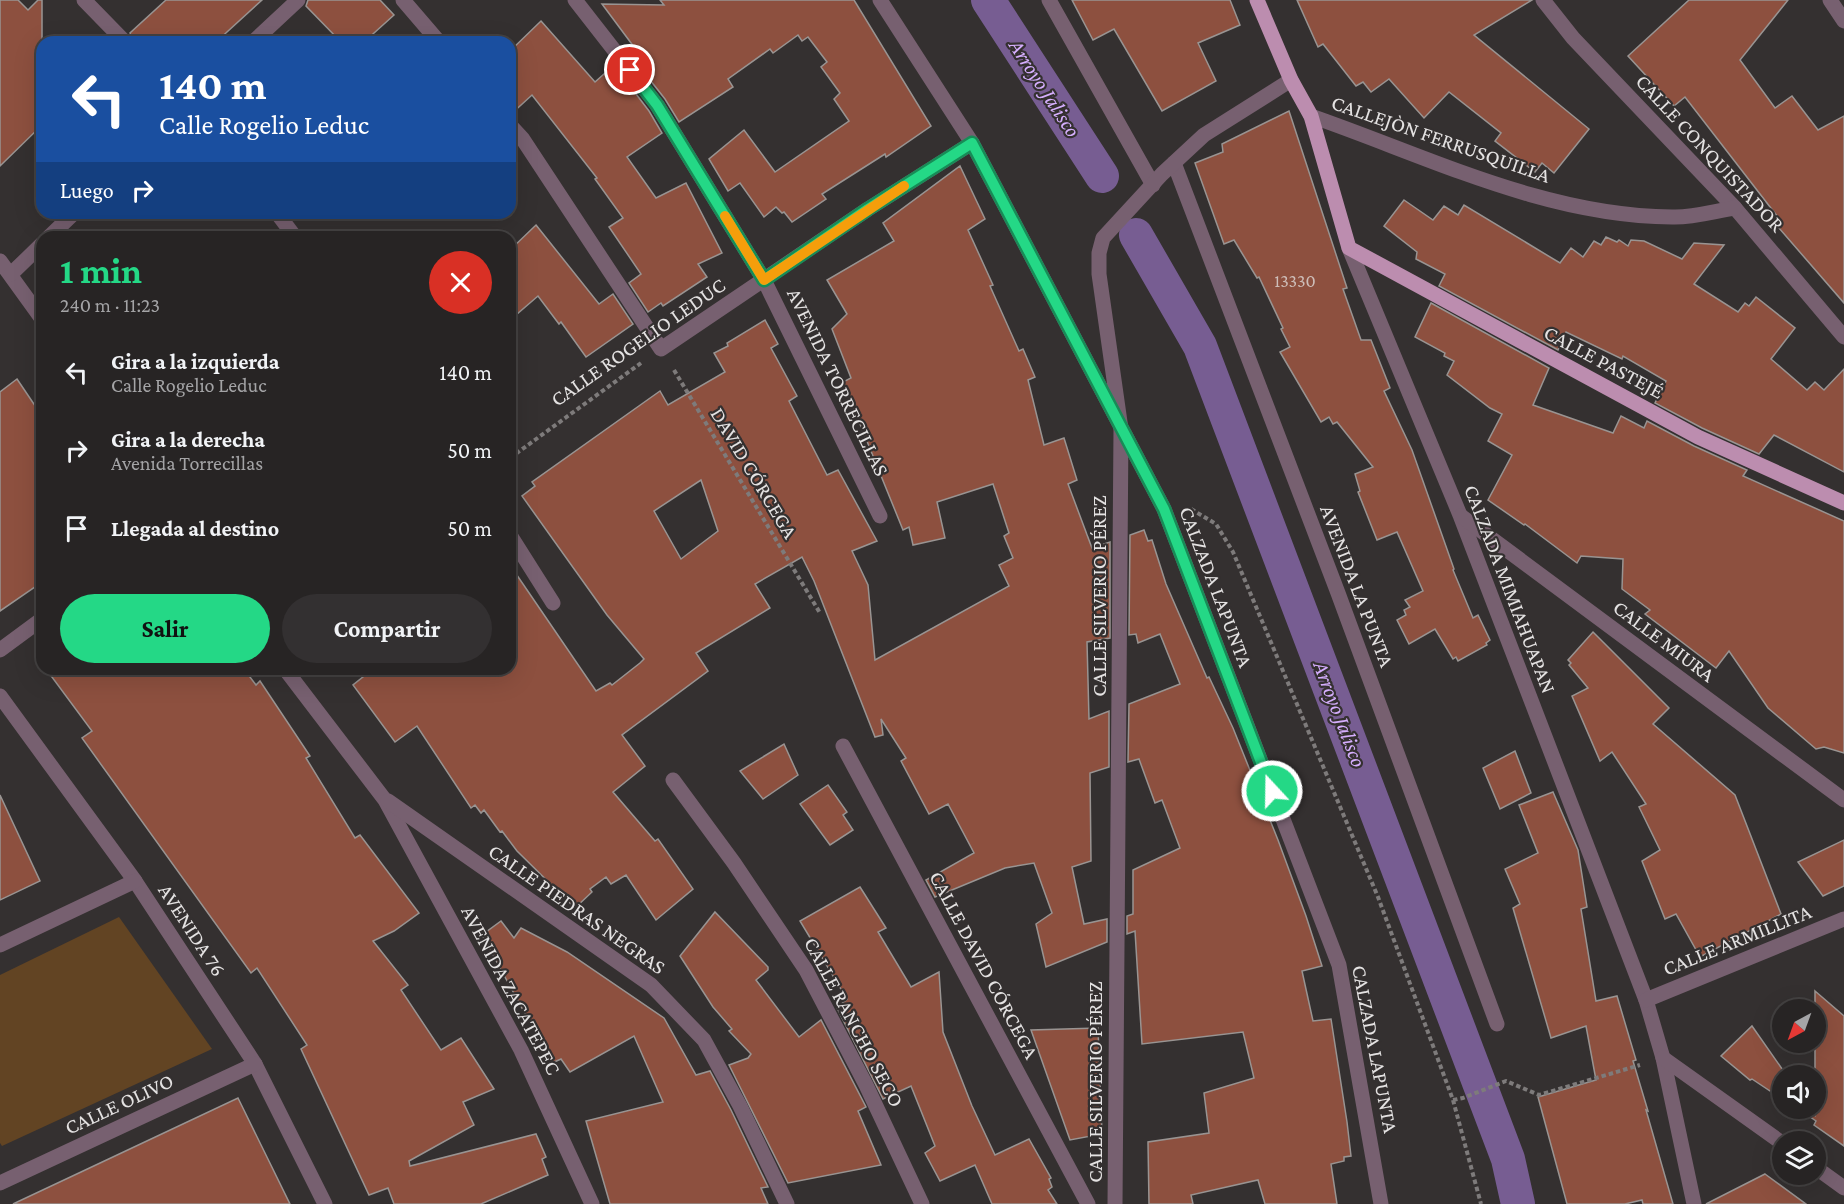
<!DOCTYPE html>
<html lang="es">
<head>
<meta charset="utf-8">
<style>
  body { margin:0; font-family:"Crimson Pro",serif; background:#333031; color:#f1f3f6; height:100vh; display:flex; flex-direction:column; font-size:22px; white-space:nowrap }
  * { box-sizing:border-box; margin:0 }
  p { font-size:20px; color:#a4a4a6 }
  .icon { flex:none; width:33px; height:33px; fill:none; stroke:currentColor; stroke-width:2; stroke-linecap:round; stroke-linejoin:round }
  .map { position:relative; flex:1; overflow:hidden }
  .side { position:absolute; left:36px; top:231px; width:480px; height:444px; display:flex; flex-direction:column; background:#272424; border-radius:18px; box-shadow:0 6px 24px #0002,0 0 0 2px #434141 }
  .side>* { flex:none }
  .guide { position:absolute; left:36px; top:36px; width:480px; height:183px; border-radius:18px; box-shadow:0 6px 24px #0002,0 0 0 2px #434141; background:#1a4fa0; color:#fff; overflow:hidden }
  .needle { width:39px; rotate:221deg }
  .buttons { position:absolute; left:1772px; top:999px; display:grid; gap:12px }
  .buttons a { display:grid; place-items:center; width:54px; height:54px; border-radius:50%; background:#272424; box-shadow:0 6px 24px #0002,0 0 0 2px #434141; font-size:30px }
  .pin { position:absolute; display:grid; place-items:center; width:51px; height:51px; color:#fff; margin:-26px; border:3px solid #fff; border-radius:50%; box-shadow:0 2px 6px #0007 }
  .me { position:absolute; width:66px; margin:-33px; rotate:339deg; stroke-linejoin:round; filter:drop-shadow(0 0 4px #0008) }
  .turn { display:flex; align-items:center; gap:21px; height:126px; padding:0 24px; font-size:27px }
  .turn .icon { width:78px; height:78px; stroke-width:2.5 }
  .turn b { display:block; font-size:42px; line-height:51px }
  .then { display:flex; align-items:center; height:57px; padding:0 24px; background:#0003; gap:12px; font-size:22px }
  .round { display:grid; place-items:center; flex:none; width:63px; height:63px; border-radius:32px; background:#333031 }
  .summary { display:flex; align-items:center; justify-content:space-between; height:102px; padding:0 24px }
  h1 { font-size:36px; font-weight:700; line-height:45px; color:#24d886 }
  .primary-button { display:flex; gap:12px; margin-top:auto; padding:12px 24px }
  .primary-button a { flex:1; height:69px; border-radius:36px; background:#24d886; color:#111; font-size:24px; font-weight:700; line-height:69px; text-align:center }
  .primary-button a+a { background:#333031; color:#f1f3f6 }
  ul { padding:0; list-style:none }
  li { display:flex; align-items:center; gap:18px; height:78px; padding:0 24px }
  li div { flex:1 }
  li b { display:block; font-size:22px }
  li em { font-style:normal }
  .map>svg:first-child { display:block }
  .green { fill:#624423 }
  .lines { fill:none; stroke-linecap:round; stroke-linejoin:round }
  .canal { stroke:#775d92; stroke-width:34 }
  .building { fill:#8d503f; stroke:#999492; stroke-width:1.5; fill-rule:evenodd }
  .path { stroke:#7e7b7b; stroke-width:4; stroke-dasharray:4.5 3; stroke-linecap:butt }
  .minor { stroke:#776070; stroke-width:15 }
  .major { stroke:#bc8daf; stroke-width:15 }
  .route-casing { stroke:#178c57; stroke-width:15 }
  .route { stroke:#24d886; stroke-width:10 }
  .slow { stroke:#f59e0b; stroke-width:10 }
  .labels { text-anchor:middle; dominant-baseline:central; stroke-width:4.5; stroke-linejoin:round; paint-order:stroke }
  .number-label { font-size:18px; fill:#cebeb9 }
  .street-label { font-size:21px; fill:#e4e2e2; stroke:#343030 }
  .water-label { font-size:22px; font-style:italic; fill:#d5aefd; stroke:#343030 }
</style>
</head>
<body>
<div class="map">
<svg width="1844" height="1204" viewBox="0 0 1844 1204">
  <rect width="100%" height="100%" fill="#343030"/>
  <path class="green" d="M119 917 212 1049 2 1146 0 1143V975Z"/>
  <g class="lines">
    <g class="canal">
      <path d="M988 0 1102 176"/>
      <path d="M1136 235 1200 346 1508 1159 1518 1204"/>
    </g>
  </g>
  <g class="building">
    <path d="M0 0H18L28 10 38 0H42V125L0 166Z"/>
    <path d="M166 0H262L216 42H134L130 33Z"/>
    <path d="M308 0H380L394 15 364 42H341L306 6Z"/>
    <path d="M660 0H854L931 126 886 157 885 154 822 194 826 199 792 222 784 212 782 213 776 207 764 217 740 183 728 191 709 159 744 130 775 172 849 121 834 99 840 93 821 67 827 62 808 37 802 41 798 35 773 53 770 49 728 79 733 87 679 122 665 99 628 52 634 47 602 4 664 5Z"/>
    <path d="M1072 0H1230L1240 25 1198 43 1216 81 1162 111 1114 29 1093 40Z"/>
    <path d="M1297 0H1532L1474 35 1589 129 1554 173 1542 163 1535 172 1495 141 1501 133 1449 92 1424 118 1389 79 1371 92 1363 82 1356 86 1323 44 1318 47Z"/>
    <path d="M1689 0H1788L1740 60 1775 108 1792 96 1818 130 1844 116V303L1772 220 1777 216 1685 97 1674 106 1628 56Z"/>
    <path d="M541 21 595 82 614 65 649 111 662 133 627 157 656 198 686 183 722 253 698 264 707 277 663 306 661 303 648 312 629 283 641 274 609 227 623 218 595 179 597 178 532 95 510 115V51Z"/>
    <path d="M1289 111 1347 288 1343 289 1361 340H1371L1390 388 1384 391 1412 450 1454 569 1453 570 1473 618 1478 615 1490 640 1486 643 1487 645 1458 661 1456 657 1453 659 1435 629 1409 644 1397 620 1406 615 1404 610 1410 607 1405 600 1423 591 1397 532 1377 540 1358 492 1360 491 1355 474 1373 467 1337 422 1333 424 1329 417 1321 422 1280 352 1290 347 1281 329 1283 328 1259 277 1257 278 1234 240 1224 244 1195 163 1223 152 1222 144Z"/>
    <path d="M960 166 985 219 968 230 993 285 990 286 1019 351 1023 349 1035 377 1028 380 1044 445 1064 438 1077 480 1068 484 1092 548 1110 542V638L1087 642 1089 719 1109 711V767L1090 773 1091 861 1072 867 1084 924 1107 919V942L1046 967 1036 924 1052 913 1034 863 1005 868 935 897 926 880 974 853 948 804 929 814 901 761 906 758 881 719 883 735 875 737 814 581 802 557 755 584 770 608 696 653 708 671 622 735 645 766 613 792 655 841 658 839 693 889 656 920 626 875 611 884 606 877 590 889 592 892 575 908 517 851 502 831 500 832 484 810 481 813 475 805 471 808 417 726 395 742 353 685 373 669H510V565L596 691 610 683 612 685 640 663 644 659 607 615 522 496 535 486 532 482 660 391 668 405 725 372 714 353 728 346 727 343 765 320 778 344 771 348 797 396 789 401 827 475 838 470 877 541 852 551 868 585 875 660 1009 586 999 565 1013 558 1004 536 1009 533 993 484 937 502 945 538 913 545 909 527 903 530 843 382 851 378 832 329 847 314 827 280 894 241 883 223ZM701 480 718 531 681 559 654 511Z"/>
    <path d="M1404 200 1433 220 1444 206 1458 215 1464 205 1560 263 1571 248 1583 257 1594 241 1601 245 1606 237 1617 242 1619 240 1628 246 1631 240 1644 241 1682 259 1694 243 1724 245 1694 284 1738 312 1745 303 1749 306 1756 297 1795 328 1771 359 1807 390 1815 382 1824 390 1844 369V472L1774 435 1759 454 1702 428 1655 403 1666 381 1623 356 1622 359 1566 332 1558 350 1439 286 1445 274 1416 259 1417 252 1384 226Z"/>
    <path d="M536 225 599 304 613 294 633 324 586 357 561 322 559 324 538 296 510 320V250Z"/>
    <path d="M1431 303 1549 368 1533 405 1613 433 1621 416 1644 428 1647 421 1694 446 1747 470 1743 476 1844 521V753L1824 747 1816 749 1768 708 1729 651 1716 668 1645 614 1650 610 1622 589 1623 559 1581 556 1577 563 1525 524 1524 525 1488 500 1512 455 1488 441 1502 414 1490 408 1447 375 1454 361 1444 356 1445 353 1415 337Z"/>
    <path d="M17 379 42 416V582L0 611V392Z"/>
    <path d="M1144 530 1148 541 1152 540 1166 584 1207 678 1209 677 1233 728 1278 840 1306 916 1322 966 1302 971 1313 1021 1331 1019 1347 1122 1351 1156 1344 1157V1161L1331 1164 1337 1204H1265L1258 1180 1191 1195 1193 1204H1149L1148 1142 1209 1133 1204 1093 1254 1078 1243 1032 1142 1044 1135 931 1127 934V916L1133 914V870L1180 848 1162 800 1155 803 1139 759 1128 762 1129 704 1180 684 1160 634 1138 643 1136 634 1129 635 1130 535Z"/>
    <path d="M1593 632 1669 708 1653 724 1735 795 1781 914 1700 957 1676 914 1665 919 1642 861 1660 850 1639 807 1646 804 1612 752 1600 761 1572 696 1588 688 1569 665 1571 663 1568 660Z"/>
    <path d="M46 669H244L256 685 260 681 310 756 306 758 355 838 360 835 419 913 394 931 373 941 408 985 401 990 441 1050 461 1038 494 1089 463 1102 474 1125 409 1161 410 1166 536 1134 546 1157 542 1159 548 1175 481 1204H394L388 1188 369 1195 301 1049 307 1045 257 968 251 973 82 738 92 731Z"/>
    <path d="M784 744 798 775 763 799 740 771Z"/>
    <path d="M1515 751 1531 793 1500 809 1483 768Z"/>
    <path d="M828 785 847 812 843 815 853 830 830 845 800 804Z"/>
    <path d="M1553 792 1578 850 1587 907 1581 909 1596 1001 1617 996 1636 1060 1633 1061 1648 1111 1646 1110 1673 1204H1643L1642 1200 1625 1204H1567L1538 1097 1596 1080 1586 1026 1551 1038 1513 908 1520 904 1505 869 1538 853 1519 805Z"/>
    <path d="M0 795 40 881 0 900Z"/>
    <path d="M1844 840V886L1823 896 1798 862Z"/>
    <path d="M860 887 886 928 878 932 911 987 939 972 943 1032 972 1106 995 1155 1029 1139 1051 1178 1049 1179 1052 1187 1048 1190 1057 1204H992L975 1165 940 1181 925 1153 935 1146 911 1086 883 1099 837 1008 847 999 800 921Z"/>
    <path d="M715 912 768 967V970L756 980 799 1037 821 1020 866 1107 858 1111 881 1165 788 1183 729 1065 748 1058 751 1054 729 1031 732 1029 713 1007 680 956Z"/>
    <path d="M501 921 514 938 521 928 567 952 664 1018 696 1075 710 1071 731 1110 768 1187 761 1188 768 1204H610L586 1121 663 1102 634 1036 570 1072 561 1059 552 1063 482 935Z"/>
    <path d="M1815 991 1844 1016V1146L1814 1125 1816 1121 1797 1108H1810L1815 1115Z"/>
    <path d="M1752 1026 1787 1076H1782V1099L1752 1079 1750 1080 1721 1056Z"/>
    <path d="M1098 1028 1102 1134 1070 1140 1031 1030Z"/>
    <path d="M238 1098 290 1204H13L81 1172Z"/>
    <path d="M1765 1174 1806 1204H1706Z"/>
  </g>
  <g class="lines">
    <g class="path">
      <path d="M674 370 820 613"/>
      <path d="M510 458 641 363"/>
      <path d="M1191 509 1216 524 1233 552 1378 897 1453 1100 1481 1204"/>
      <path d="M1453 1100 1463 1098 1506 1081 1539 1095 1640 1065"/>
    </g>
    <g class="minor">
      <path d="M84 0 125 42"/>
      <path d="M403 0 439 42"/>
      <path d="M575 0 657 105 764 280 880 516"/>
      <path d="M880 0 972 143 1164 509 1339 965 1381 1204"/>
      <path d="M1049 0 1153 185"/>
      <path d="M1543 0 1573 38 1735 208 1844 337"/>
      <path d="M1830 0 1844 21"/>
      <path d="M253 42 298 0"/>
      <path d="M1311 116C1429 157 1545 216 1672 217 1692 218 1715 211 1735 208"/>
      <path d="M510 125 522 138 661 349 868 209 972 143"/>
      <path d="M1174 163 1338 593 1497 1024"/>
      <path d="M277 213 295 237"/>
      <path d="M49 237 74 213"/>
      <path d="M1349 248 1460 515 1646 1000 1663 1058 1694 1204"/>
      <path d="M0 261 42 319"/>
      <path d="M11 274 42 244"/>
      <path d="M1461 516 1844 800"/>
      <path d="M510 535 553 603"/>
      <path d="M0 650 42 619"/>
      <path d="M285 669 385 800 521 1050 592 1204"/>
      <path d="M0 696 135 881 255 1064 325 1204"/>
      <path d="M843 746 1088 1204"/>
      <path d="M673 780 734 863 806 970 866 1085 922 1204"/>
      <path d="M388 801 651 985 704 1040 740 1106 787 1204"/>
      <path d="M0 945 135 881"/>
      <path d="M1646 1000 1844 919"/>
      <path d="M1663 1058 1782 1143"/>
      <path d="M1815 1167 1844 1188"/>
      <path d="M0 1183 255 1064"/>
      <path d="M1115 1204 1121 429 1099 274V253L1103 238 1162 174 1204 135 1291 80"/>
    </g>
    <path class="major" d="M1257 0 1291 80 1311 116 1349 248 1698 437 1844 503"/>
  </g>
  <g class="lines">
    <g class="route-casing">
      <path id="route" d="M630 70 657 105 764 280 868 209 972 143 1164 509 1272 791"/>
    </g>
    <use href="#route" class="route"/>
    <path class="slow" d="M725 216 764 280 904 186"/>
  </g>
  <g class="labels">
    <g class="number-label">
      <text x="1295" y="281">13330</text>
    </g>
    <g class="street-label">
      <text transform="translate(1441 139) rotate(19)">CALLEJÒN FERRUSQUILLA</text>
      <text transform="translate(1710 153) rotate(47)">CALLE CONQUISTADOR</text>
      <text transform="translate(638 342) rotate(-35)">CALLE ROGELIO LEDUC</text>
      <text transform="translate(1604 362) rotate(28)">CALLE PASTEJÉ</text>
      <text transform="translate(838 382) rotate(64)">AVENIDA TORRECILLAS</text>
      <text transform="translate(754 473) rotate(59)">DAVID CÓRCEGA</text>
      <text transform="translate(1357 586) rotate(69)">AVENIDA LA PUNTA</text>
      <text transform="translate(1216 587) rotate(69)">CALZADA LAPUNTA</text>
      <text transform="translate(1510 589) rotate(69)">CALZADA MIMIAHUAPAN</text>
      <text transform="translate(1099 596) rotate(-90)">CALLE SILVERIO PÉREZ</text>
      <text transform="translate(1664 641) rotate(37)">CALLE MIURA</text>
      <text transform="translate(577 909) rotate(35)">CALLE PIEDRAS NEGRAS</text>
      <text transform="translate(192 930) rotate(57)">AVENIDA 76</text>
      <text transform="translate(1737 940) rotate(-22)">CALLE ARMILLITA</text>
      <text transform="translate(984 965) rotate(62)">CALLE DAVID CÓRCEGA</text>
      <text transform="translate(511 990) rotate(62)">AVENIDA ZACATEPEC</text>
      <text transform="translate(854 1022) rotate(62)">CALLE RANCHO SECO</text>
      <text transform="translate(1375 1049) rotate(79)">CALZADA LAPUNTA</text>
      <text transform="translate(1095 1082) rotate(-90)">CALLE SILVERIO PÉREZ</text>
      <text transform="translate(119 1104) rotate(-25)">CALLE OLIVO</text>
    </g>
    <g class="water-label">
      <text transform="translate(1045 88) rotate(57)">Arroyo Jalisco</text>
      <text transform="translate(1340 714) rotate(69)">Arroyo Jalisco</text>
    </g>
  </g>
</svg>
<div class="buttons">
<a><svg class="needle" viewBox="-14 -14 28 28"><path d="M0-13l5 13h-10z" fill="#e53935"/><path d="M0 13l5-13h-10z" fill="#a4a4a6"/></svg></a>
<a><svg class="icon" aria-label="sound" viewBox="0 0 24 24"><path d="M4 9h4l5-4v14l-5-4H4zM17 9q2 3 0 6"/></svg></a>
<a><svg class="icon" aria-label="layers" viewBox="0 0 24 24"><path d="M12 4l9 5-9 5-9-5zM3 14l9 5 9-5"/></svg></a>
</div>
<div class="pin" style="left:630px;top:70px;background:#d93025"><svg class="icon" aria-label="arrive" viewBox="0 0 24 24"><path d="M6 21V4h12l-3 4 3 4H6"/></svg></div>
<svg class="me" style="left:1272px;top:791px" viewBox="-20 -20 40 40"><circle r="17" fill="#24d886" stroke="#fff" stroke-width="3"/><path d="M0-11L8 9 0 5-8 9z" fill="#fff"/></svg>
<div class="guide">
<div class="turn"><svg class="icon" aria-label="left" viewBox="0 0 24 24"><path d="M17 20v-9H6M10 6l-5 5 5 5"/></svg><div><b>140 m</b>Calle Rogelio Leduc</div></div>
<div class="then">Luego<svg class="icon" aria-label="right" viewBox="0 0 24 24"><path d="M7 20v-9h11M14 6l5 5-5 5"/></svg></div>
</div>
<section class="side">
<div class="summary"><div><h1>1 min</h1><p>240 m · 11:23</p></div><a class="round" style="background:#d93025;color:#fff"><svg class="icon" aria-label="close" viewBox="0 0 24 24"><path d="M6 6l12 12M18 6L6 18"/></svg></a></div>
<ul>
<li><svg class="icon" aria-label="left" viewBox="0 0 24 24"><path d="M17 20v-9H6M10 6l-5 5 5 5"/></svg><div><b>Gira a la izquierda</b><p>Calle Rogelio Leduc</p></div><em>140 m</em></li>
<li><svg class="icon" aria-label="right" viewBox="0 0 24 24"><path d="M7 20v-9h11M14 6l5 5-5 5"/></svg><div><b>Gira a la derecha</b><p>Avenida Torrecillas</p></div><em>50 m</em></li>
<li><svg class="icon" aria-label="arrive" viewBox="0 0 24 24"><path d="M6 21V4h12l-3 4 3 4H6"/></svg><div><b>Llegada al destino</b></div><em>50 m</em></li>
</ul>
<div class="primary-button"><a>Salir</a><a>Compartir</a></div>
</section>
</div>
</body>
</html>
